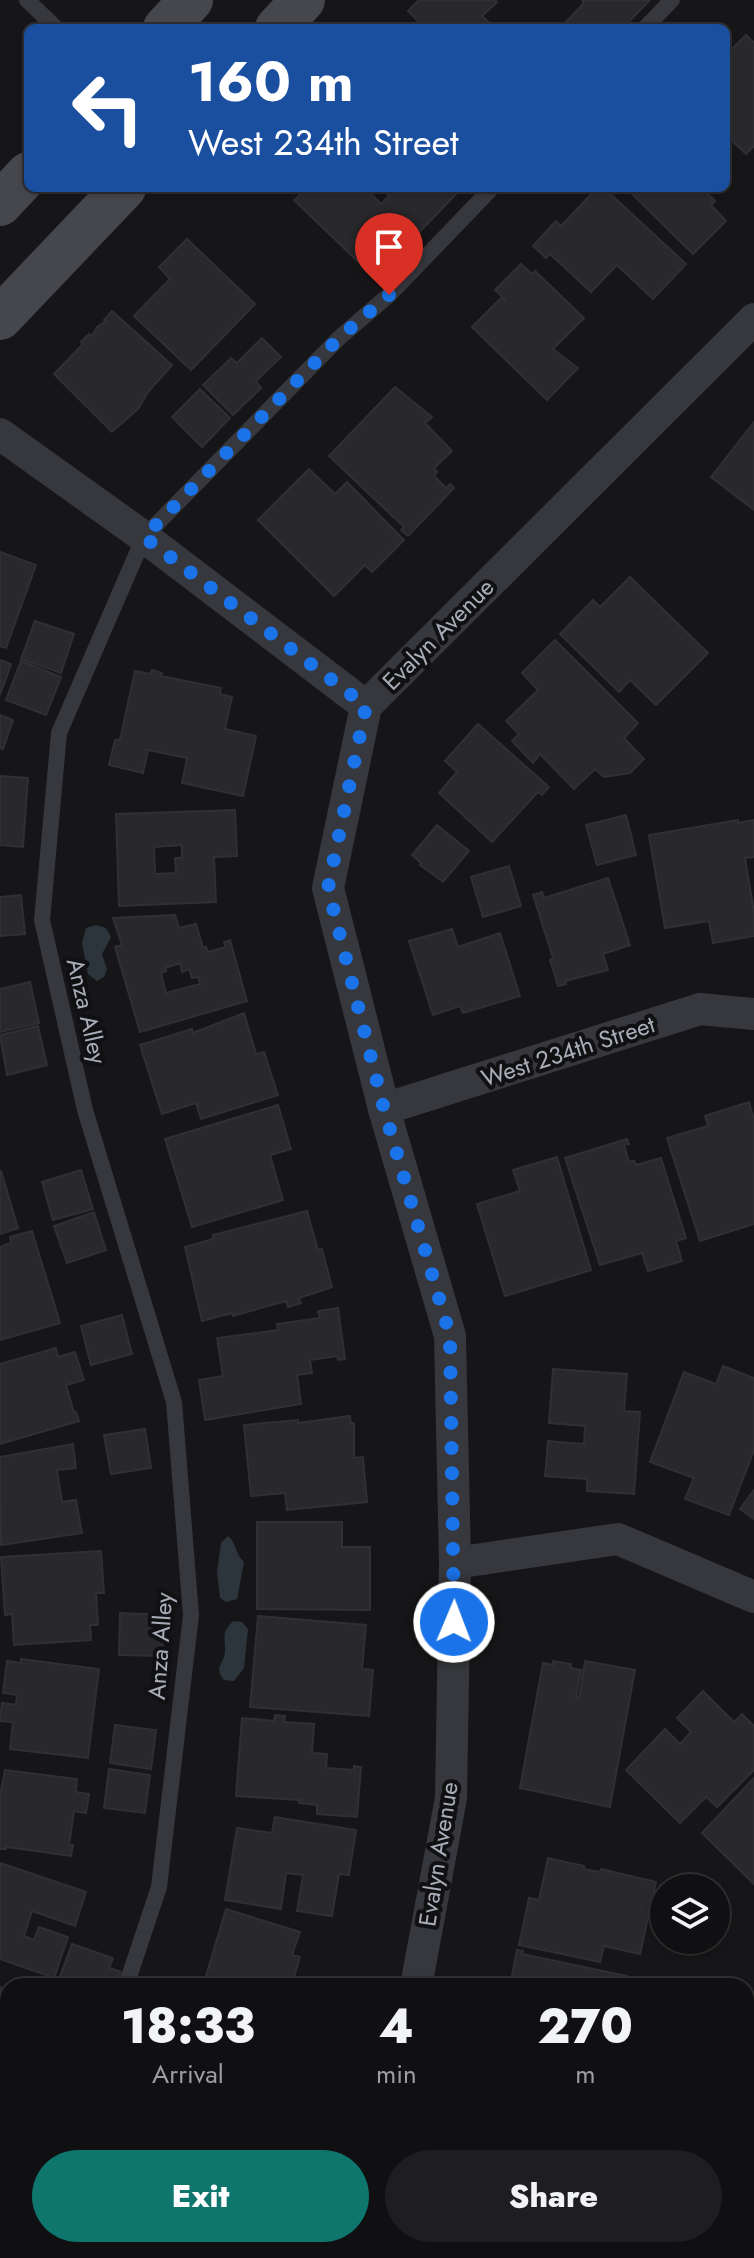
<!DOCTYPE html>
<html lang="en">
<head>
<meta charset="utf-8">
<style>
  body { margin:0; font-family:Jost,sans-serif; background:#1e1e20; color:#f1f3f6; height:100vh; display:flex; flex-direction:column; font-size:30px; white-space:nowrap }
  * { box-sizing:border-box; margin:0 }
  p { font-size:26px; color:#9c9d9f }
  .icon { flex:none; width:44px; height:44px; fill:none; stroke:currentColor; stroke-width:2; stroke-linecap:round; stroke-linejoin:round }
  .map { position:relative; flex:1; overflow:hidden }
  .sheet { position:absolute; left:0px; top:1978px; width:754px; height:280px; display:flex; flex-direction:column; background:#101012; border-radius:24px 24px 0 0; box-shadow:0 2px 6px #0004,0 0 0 2px #303032 }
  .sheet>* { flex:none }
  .hud { position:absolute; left:24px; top:24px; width:706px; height:168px; border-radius:12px; box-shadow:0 2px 6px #0004,0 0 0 2px #303032; background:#1a4fa0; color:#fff; overflow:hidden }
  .buttons { position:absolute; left:650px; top:1874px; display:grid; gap:16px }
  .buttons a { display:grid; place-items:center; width:80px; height:80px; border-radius:50%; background:#101012; box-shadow:0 2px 6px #0004,0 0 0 2px #303032; font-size:40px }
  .pin { position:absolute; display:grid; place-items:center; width:68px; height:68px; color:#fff; margin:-82px -34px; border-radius:50% 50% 50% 0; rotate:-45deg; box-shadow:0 0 8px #0007 }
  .pin .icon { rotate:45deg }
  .me { position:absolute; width:88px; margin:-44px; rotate:1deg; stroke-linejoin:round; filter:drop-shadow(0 0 6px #0008) }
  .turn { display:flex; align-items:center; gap:28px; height:168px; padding:0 32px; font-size:36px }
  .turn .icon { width:104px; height:104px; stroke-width:2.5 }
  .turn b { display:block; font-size:56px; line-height:68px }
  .eta { display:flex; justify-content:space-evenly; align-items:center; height:136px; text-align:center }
  .eta b { font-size:48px; font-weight:800; line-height:56px }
  .primary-button { display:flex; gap:16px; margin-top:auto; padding:16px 32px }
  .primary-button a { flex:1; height:92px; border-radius:48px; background:#0f766e; color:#fff; font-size:32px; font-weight:800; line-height:92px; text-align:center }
  .primary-button a+a { background:#1e1e20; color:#f1f3f6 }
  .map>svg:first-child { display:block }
  .water { fill:#2c353c }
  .building { fill:#29292c; stroke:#303034; stroke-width:2; fill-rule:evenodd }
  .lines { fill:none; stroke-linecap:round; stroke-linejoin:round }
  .lane { stroke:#37383d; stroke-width:16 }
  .street { stroke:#37383d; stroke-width:32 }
  .secondary { stroke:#45474d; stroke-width:44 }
  .route { stroke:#1a73e8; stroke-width:14; stroke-dasharray:0 25.2 }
  .labels { text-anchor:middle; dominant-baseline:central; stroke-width:8; stroke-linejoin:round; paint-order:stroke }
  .street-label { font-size:24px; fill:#a8adb8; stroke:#111113 }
</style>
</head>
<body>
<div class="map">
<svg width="754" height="2258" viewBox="0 0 754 2258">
  <rect width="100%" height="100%" fill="#161618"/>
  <g class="water">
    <path d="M96 925 106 928 111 937 102 954 107 969 104 977 97 981 88 974 82 943 86 928Z"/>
    <path d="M228 1536C236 1542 235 1554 244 1562L237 1599 226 1602 220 1598 217 1572 221 1543Z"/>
    <path d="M233 1621 242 1622 248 1629 244 1668 234 1681 224 1680C213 1667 224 1665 225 1651 226 1636 220 1635 233 1621Z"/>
  </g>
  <g class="building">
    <path d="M419 0H495L497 2 482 16 495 28H425L408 11Z"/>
    <path d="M582 0H650L623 28H564L568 24 566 22 584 3Z"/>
    <path d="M746 35 754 43V146L746 154 726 135V55Z"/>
    <path d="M293 188H370L369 192 381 204 389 196 381 188H462L375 278 294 200 300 195Z"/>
    <path d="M597 188H604L686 264 653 299 617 265 591 292 550 254 546 258 533 246 556 221 561 226Z"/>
    <path d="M626 188H713L708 194 715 201 711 205 726 221 693 254Z"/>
    <path d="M187 239 255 304 191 370 134 316 170 279 159 267Z"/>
    <path d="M521 264 532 274 535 271 584 318 553 349 578 368 547 400 472 327 501 298 506 300 495 290Z"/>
    <path d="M112 311 172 365 148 392 138 409 112 432 54 374 83 344 81 342 89 334 92 336 97 327 106 321 104 320Z"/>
    <path d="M262 338 281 357 256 381 261 388 233 415 203 385 231 358 237 363Z"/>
    <path d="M395 387 432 417 425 423 452 451 434 468 437 472 434 476 446 488 450 484 454 488 408 536 401 530 404 527 329 456Z"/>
    <path d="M200 389 230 418 202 447 172 417Z"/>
    <path d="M754 422V510L711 477Z"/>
    <path d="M309 469 335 494 347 482 404 540 372 572 365 565 334 596 258 520Z"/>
    <path d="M0 552 36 565 6 648 0 646Z"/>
    <path d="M630 577 708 653 656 705 630 680 619 692 560 634 593 600 600 607Z"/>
    <path d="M35 621 74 634 61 673 21 659Z"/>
    <path d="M555 640 638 723 624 738 644 759 630 773 604 777 595 769 574 789 540 754 533 763 512 741 519 734 506 721 538 690 522 673Z"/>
    <path d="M0 660 11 664 0 695Z"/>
    <path d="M21 661 61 677 46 715 6 700Z"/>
    <path d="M152 670 162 673 161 676 221 688 220 694 232 697 225 729 256 736 243 796 182 783 187 758 148 750 143 773 109 765 115 740H120L135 671 151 674Z"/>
    <path d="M0 715 13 720 3 749 0 748Z"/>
    <path d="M478 724 549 787 542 795 538 792 492 842 439 793 457 772 445 761Z"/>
    <path d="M0 776 28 778 23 847 0 845Z"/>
    <path d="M235 810 237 856 214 857 216 902 119 906 116 814ZM182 845V858H175L176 873 155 874 154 847Z"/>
    <path d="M626 815 636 855 597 865 586 825Z"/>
    <path d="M738 820V823L754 820V857L745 858 754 912V936L713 943 709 921 665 928 649 835Z"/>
    <path d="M437 825 469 851 443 882 420 865 421 863 412 855Z"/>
    <path d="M509 866 521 906 483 917 471 877Z"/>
    <path d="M608 878 630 945 603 954 608 970 565 981 566 984 558 986 550 960 553 958 533 895 542 892 544 898Z"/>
    <path d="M21 895 25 934 0 936V897Z"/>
    <path d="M175 915 179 928 196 924 203 948 206 947 208 952 226 947 224 942 230 940 247 1001 140 1032 115 947 122 945 113 918ZM180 963 182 972 189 969 192 978 198 977 200 984 166 993 161 973 166 971 165 968Z"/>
    <path d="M452 929 458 947 500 933 520 996 463 1013 460 1006 433 1015 409 941Z"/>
    <path d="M30 982 39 1023 0 1032V989Z"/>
    <path d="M244 1013 256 1054 264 1052 278 1095 201 1119 196 1103 162 1114 140 1045 192 1029 193 1033Z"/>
    <path d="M38 1026 47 1065 7 1075 0 1035Z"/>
    <path d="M749 1102 754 1120V1224L700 1241 667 1138 708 1126 705 1116Z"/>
    <path d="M278 1105 291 1149 270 1155 283 1200 192 1227 165 1139Z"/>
    <path d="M627 1139 629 1144 624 1145 629 1162 634 1161 636 1165 661 1158 686 1238 676 1241 682 1261 648 1271 642 1253 600 1265 565 1158Z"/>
    <path d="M557 1157 591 1270 505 1296 477 1204 520 1191 513 1170Z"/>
    <path d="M81 1170 93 1209 53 1220 42 1182Z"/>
    <path d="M1 1171 18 1228 0 1234V1171Z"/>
    <path d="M307 1211 318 1250 322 1249 332 1287 299 1298 301 1303 288 1307 286 1301 233 1316 232 1313 202 1321 185 1247 213 1239V1235Z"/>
    <path d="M94 1212 106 1250 67 1263 54 1226Z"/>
    <path d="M32 1231 60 1323 0 1340V1247L11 1243 10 1237Z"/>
    <path d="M338 1308 345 1359 338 1360 337 1356 310 1360 312 1373 297 1375 301 1404 205 1420 199 1380 223 1376 217 1338 278 1330 277 1324 320 1318 318 1311Z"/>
    <path d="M122 1315 132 1354 91 1365 81 1326Z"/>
    <path d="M56 1348 58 1357 75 1352 84 1380 66 1385 74 1413 76 1412 79 1421 0 1444V1364Z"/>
    <path d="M723 1366 754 1378V1450L729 1515 685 1499 694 1478 650 1462 684 1372 716 1384Z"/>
    <path d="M553 1369 627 1374 624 1411 640 1412 634 1494 587 1491V1479L545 1476 548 1441 584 1444 585 1426 549 1423Z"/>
    <path d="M350 1416 351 1424 354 1423V1458L363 1457 367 1502 287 1510 285 1493 251 1496 244 1425 298 1420V1423Z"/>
    <path d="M145 1429 151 1468 111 1474 104 1435Z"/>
    <path d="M73 1444 76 1468 57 1470 62 1502 76 1500 82 1533 1 1545 0 1457Z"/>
    <path d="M754 1490V1519L740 1509Z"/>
    <path d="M257 1522H342V1547H370V1610L257 1609Z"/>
    <path d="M101 1551 104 1593H96L98 1625H90L91 1640 14 1645 12 1614 5 1615 1 1557Z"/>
    <path d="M120 1613 164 1615 162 1656 119 1655Z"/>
    <path d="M258 1616 366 1625 362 1669 373 1670 369 1716 250 1707Z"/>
    <path d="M21 1659 99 1669 88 1758 10 1749 13 1722 0 1721 2 1703 16 1705 17 1695 3 1693 7 1661 21 1663Z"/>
    <path d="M553 1661 571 1664V1668L581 1670 576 1697 579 1698 585 1661 635 1670 610 1807 520 1788 543 1663 553 1665Z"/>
    <path d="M703 1691 734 1722 742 1714 754 1726V1770L717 1807 706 1797 680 1823 626 1770 665 1729 680 1744 691 1732 677 1718Z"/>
    <path d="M275 1715 285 1716 284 1722 314 1724 312 1753 327 1754 326 1768 354 1770V1766L361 1767 357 1817 317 1814V1805L299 1803 300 1800 236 1796 242 1718 274 1721Z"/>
    <path d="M115 1725 156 1730 151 1769 110 1763Z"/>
    <path d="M109 1769 150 1775 145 1813 104 1808Z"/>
    <path d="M5 1770 77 1779 76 1792 89 1794 86 1813 74 1811 69 1845H73L71 1856 6 1847V1849H0V1797Z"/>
    <path d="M754 1778V1884L702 1833Z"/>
    <path d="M275 1817 356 1830 349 1875 339 1874 332 1916 297 1911 303 1875 286 1873 281 1909 225 1900 237 1828 272 1833Z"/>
    <path d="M548 1858 584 1866V1869L600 1872 601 1869 656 1882 640 1954 604 1946 600 1962 519 1945 529 1898 539 1900Z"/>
    <path d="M0 1863 86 1892 75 1926 32 1911 24 1936 34 1940 39 1927 68 1937 54 1978 0 1959Z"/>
    <path d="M226 1909 300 1932 292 1955 300 1957 294 1977 321 1986H203Z"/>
    <path d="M72 1944 113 1958 109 1968 121 1972 116 1986H71L58 1982Z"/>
    <path d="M517 1950 523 1951 522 1954 627 1976 625 1986H510Z"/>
    <path d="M0 1987 8 1991V2038L0 2056Z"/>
    <path d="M754 2143V2232L746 2224V2151Z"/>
    <path d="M0 2157 8 2161V2204L5 2206 0 2203Z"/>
    <path d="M90 2250H217L216 2258H88Z"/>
    <path d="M427 2250H525L522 2258H425Z"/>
    <path d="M646 2250H746L754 2258H641L640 2256Z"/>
  </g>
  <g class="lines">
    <g class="lane">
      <path d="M27 0 56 28"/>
      <path d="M645 28 672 0"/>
      <path d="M126 1986 159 1887 191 1615 174 1402 85 1110 42 920 59 733 144 537 339 338 389 295 492 188"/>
      <path d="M0 2255 8 2241"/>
    </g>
    <g class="street">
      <path d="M0 434 144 537 366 706"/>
      <path d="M384 1109 700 1009 754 1014"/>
      <path d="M455 1563 618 1539 754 1597"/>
      <path d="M416 1986 451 1798 455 1563 450 1336 384 1109 328 888 366 706 754 319"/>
      <path d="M319 2258 322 2250"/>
    </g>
    <g class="secondary">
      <path d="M165 28 191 0"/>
      <path d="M277 28 303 0"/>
      <path d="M0 204 28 174"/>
      <path d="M0 318 124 188"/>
    </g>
  </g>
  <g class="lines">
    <path class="route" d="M389 295 339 338 144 537 366 706 328 888 384 1109 450 1336 454 1622"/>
  </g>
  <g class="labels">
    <g class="street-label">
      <text transform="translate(438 634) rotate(-45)">Evalyn Avenue</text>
      <text transform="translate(87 1011) rotate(77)">Anza Alley</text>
      <text transform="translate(568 1051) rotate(-18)">West 234th Street</text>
      <text transform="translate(160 1646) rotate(-86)">Anza Alley</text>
      <text transform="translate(438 1854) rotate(-81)">Evalyn Avenue</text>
    </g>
  </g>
</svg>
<div class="buttons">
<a><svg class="icon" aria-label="layers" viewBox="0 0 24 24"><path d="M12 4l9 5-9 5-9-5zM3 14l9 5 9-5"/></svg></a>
</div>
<div class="pin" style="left:389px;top:295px;background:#d93025"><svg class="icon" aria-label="arrive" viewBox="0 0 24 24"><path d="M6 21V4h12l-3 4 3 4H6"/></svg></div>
<svg class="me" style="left:454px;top:1622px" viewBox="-20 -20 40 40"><circle r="17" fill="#1a73e8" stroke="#fff" stroke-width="3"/><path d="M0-11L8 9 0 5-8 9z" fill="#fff"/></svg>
<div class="hud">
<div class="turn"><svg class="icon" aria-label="left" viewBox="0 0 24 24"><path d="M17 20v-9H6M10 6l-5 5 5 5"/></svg><div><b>160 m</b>West 234th Street</div></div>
</div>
<section class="sheet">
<div class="eta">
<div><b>18:33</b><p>Arrival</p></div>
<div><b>4</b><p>min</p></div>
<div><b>270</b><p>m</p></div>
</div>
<div class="primary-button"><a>Exit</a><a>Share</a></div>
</section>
</div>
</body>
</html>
